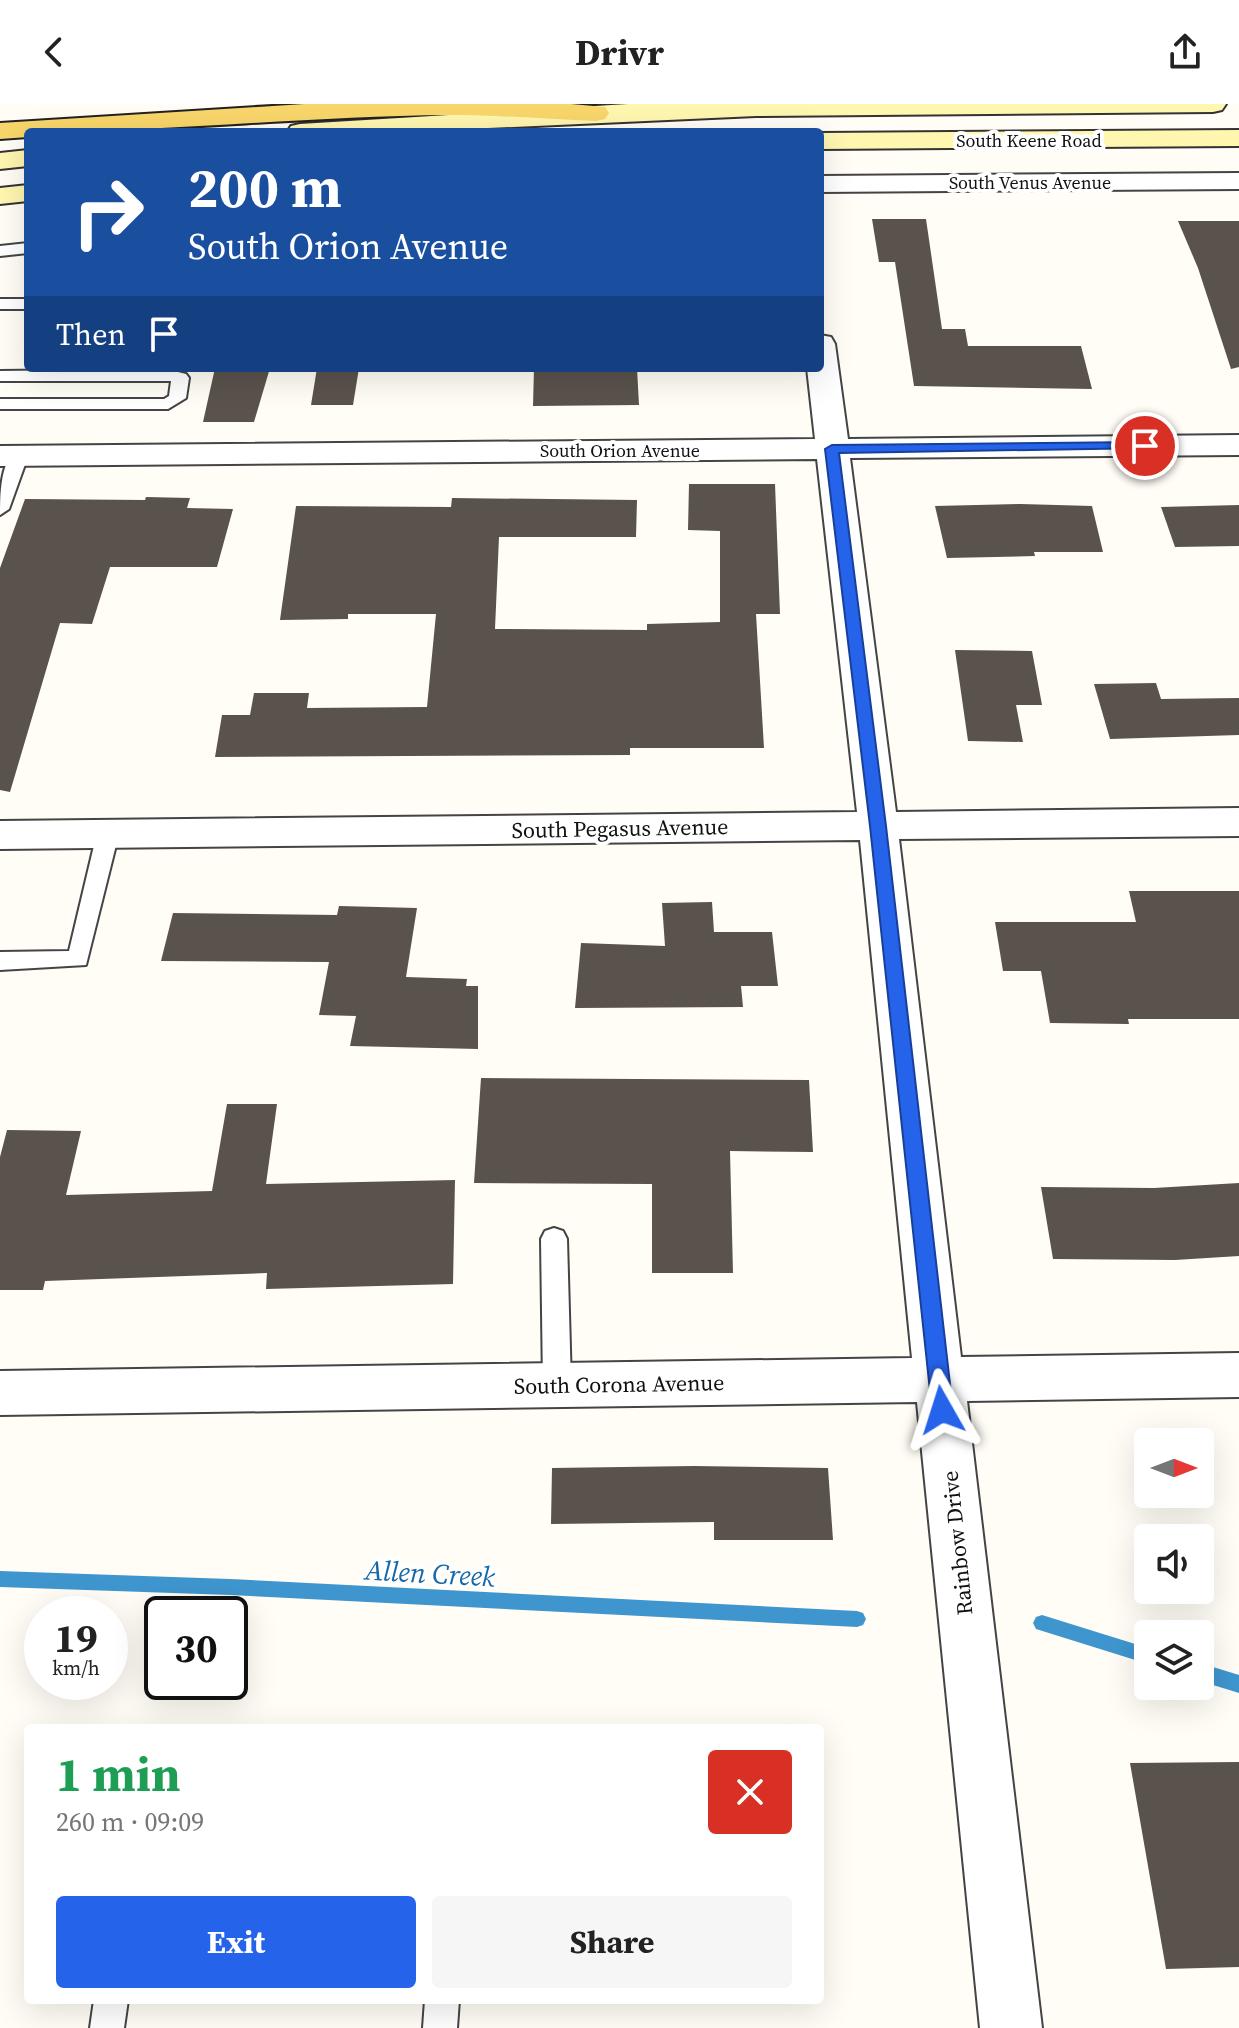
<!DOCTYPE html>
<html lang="en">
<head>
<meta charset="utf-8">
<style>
  body { margin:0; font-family:"Source Serif 4",serif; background:#f6f6f6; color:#222; height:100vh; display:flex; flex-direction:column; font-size:30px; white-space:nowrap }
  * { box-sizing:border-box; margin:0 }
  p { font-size:26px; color:#767676 }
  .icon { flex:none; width:44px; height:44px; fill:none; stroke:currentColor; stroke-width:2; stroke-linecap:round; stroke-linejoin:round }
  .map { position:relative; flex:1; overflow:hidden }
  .drawer { position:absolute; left:24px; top:1620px; width:800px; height:280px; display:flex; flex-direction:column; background:#fff; border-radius:8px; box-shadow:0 8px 32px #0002 }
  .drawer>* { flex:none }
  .hud { position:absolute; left:24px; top:24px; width:800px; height:244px; border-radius:8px; box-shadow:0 8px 32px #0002; background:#1a4fa0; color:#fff; overflow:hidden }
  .needle { width:52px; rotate:90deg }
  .fabs { position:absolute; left:1134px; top:1324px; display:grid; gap:16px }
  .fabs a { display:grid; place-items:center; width:80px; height:80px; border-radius:8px; background:#fff; box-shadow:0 8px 32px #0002; font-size:40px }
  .speed { position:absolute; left:24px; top:1492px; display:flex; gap:16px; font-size:40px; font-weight:700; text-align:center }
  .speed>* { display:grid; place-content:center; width:104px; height:104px; border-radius:50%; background:#fff; box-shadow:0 8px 32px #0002; line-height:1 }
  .speed small { font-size:20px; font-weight:400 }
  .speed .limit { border:4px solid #111; border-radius:12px; background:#fff; color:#111 }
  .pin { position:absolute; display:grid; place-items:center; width:68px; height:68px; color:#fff; margin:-34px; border:4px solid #fff; border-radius:50%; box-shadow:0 2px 8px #0007 }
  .me { position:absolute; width:88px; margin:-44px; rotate:354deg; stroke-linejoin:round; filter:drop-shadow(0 0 6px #0008) }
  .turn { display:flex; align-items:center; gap:28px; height:168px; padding:0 32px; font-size:36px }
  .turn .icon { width:104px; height:104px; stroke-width:2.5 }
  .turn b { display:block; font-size:56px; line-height:68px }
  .then { display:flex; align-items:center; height:76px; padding:0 32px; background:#0003; gap:16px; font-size:30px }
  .round { display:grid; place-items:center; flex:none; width:84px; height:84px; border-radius:8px; background:#f6f6f6 }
  .headline { display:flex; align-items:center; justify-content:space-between; height:136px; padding:0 32px }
  h1 { font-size:48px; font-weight:700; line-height:60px; color:#1e9e55 }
  .action { display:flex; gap:16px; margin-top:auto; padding:16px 32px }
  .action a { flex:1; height:92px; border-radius:8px; background:#2563eb; color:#fff; font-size:32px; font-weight:700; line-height:92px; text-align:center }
  .action a+a { background:#f6f6f6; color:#222 }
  header { display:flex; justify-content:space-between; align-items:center; height:104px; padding:0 32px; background:#fff; font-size:36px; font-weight:700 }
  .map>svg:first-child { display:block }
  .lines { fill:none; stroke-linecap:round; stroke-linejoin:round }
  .stream { fill:#3f96cf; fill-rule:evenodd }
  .building { fill:#5a524d }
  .lane-casing { stroke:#444; stroke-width:4 }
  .street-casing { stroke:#444; stroke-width:4 }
  .secondary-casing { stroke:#333; stroke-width:4 }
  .primary-casing { stroke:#222; stroke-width:4 }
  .lane { fill:#fff; fill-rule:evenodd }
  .street { fill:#fff; fill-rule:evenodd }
  .secondary { fill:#fff6b0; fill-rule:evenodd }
  .primary { fill:#f9d66b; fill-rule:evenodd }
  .route { fill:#2563eb; stroke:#184099; stroke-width:2 }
  .labels { text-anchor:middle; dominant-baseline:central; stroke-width:8; stroke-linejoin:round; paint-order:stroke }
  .far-street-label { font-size:18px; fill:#111; stroke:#fff }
  .street-label { font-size:22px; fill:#111; stroke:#fff }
  .near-water-label { font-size:28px; font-style:italic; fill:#1768a6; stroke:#fff }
</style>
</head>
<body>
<header><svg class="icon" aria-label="back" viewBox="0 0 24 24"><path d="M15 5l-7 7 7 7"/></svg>Drivr<svg class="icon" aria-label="share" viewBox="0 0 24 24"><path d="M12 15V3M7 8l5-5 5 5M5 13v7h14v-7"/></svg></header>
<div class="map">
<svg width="1239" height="1924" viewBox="0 0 1239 1924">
  <rect width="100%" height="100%" fill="#fffdf5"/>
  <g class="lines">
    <g class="stream">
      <path d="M0 1467 230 1475 857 1507 863 1509 866 1515 863 1521 857 1523 230 1491 0 1483Z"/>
      <path d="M1042 1511 1148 1544V1560L1036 1525 1033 1519 1036 1513Z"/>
      <path d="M1200 1559 1239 1571V1589L1200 1577Z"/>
    </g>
  </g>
  <g class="building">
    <path d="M872 115H926L942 225H965L968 242H1081L1092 285 914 282 895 158H879Z"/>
    <path d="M1178 117H1239V263L1231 265 1198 164Z"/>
    <path d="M215 264H270L254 318H203Z"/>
    <path d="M317 264H359L353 301H311Z"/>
    <path d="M534 264H637L639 301 533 302Z"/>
    <path d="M689 380H775L780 510H756L764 644H630V651L215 653 222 611H250L254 589H309L307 604 427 603 436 510H348V515L280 516 296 402 451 403 452 394 637 396 636 433H499L495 525 647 526V520L720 518V427L688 426Z"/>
    <path d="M146 393 190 394 187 404 233 405 217 463H110L92 520 60 519 10 688 0 686V464L25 395 145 396Z"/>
    <path d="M1021 400 1092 402 1103 448H1034L1035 452 947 454 935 402Z"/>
    <path d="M1239 401V442L1175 443 1161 403Z"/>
    <path d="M955 546 1032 547 1042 601H1016L1023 638 968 637Z"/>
    <path d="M1156 579 1161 595 1239 594V631L1110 635 1094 580Z"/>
    <path d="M1129 787H1239V915H1128L1129 920 1050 919 1041 867H1003L995 818H1136Z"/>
    <path d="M712 798 714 828H772L778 882H741L743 903 575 904 581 839 665 842 662 799Z"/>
    <path d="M339 802 417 804 406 873 467 875 466 882H478V945L350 942 356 912 319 911 329 858 161 857 173 809 337 811Z"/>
    <path d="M481 974 809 976 813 1048 730 1047 733 1169H652V1080L474 1079Z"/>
    <path d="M227 1000H277L266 1080 455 1076 453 1180 266 1185 267 1169 45 1177 43 1186H0V1053L7 1026 81 1027 66 1091 212 1087Z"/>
    <path d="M1239 1079V1152L1175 1156 1053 1155 1041 1083 1154 1084Z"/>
    <path d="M694 1362 828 1364 833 1436H714V1418L551 1420 552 1364Z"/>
    <path d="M1239 1658V1863L1166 1865 1130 1659Z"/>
  </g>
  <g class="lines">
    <g class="lane-casing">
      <g id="lane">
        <path d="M28 139V149L0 152V142Z"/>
        <rect x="0" y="195" width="28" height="10"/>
        <path d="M166 265 186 270 189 274 186 294 168 305H0V295H164L169 292 171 277H0V267Z"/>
        <path d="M19 347 28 352 9 405 0 411C0 392 0 353 19 347Z"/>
        <path d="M108 721 116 724 119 729 86 861 0 866V848L69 847 97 729 100 724Z"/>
        <path d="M554 1124 563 1127 567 1135 571 1281 567 1289 557 1293 547 1289 543 1281 541 1135 545 1127Z"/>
        <path d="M94 1896H128L124 1924H90Z"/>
        <path d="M425 1896H459L457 1924H423Z"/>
      </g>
    </g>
    <g class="street-casing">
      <g id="street">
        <path d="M1239 69V85L820 88V72Z"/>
        <path d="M820 231 831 233 835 240 848 335 1239 331V351L850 354 896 708 1239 704V732L899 735 961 1253 1239 1249V1293L967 1297 1042 1924H980L917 1298 0 1311V1267L912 1254 860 736 0 745V717L857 708 817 355 0 362V342L815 335 807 264H820Z"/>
      </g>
    </g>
    <g class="secondary-casing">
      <g id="secondary">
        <path d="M628 0H1226L1222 6 1213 8 756 12 400 28H287L291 22 300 20Z"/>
        <path d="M1239 26V42L820 45V29Z"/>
        <path d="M28 46V62L0 65V49Z"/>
        <path d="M28 81V97L0 100V84Z"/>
      </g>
    </g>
    <g class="primary-casing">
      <path id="primary" d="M304 0H571L605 3 609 9 605 15 596 17C547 15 498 11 449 11 309 12 169 28 28 28V33L0 35V19Z"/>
    </g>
    <use href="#lane" class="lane"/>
    <use href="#street" class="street"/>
    <use href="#secondary" class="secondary"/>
    <use href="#primary" class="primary"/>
  </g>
  <path class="route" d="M1145 338 1152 342 1150 344 839 349 886 722 953 1306 950 1312 942 1315 935 1312 932 1306 870 722 825 345 832 341Z"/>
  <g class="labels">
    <g class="far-street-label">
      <text x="1029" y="36">South Keene Road</text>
      <text x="1030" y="78">South Venus Avenue</text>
      <text x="620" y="346">South Orion Avenue</text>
    </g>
    <g class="street-label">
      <text transform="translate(620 724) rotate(-1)">South Pegasus Avenue</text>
      <text transform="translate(619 1280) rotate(-1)">South Corona Avenue</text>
      <text transform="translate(957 1439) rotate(-96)">Rainbow Drive</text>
    </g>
    <g class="near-water-label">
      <text transform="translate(430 1469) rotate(3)">Allen Creek</text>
    </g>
  </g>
</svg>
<div class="fabs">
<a><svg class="needle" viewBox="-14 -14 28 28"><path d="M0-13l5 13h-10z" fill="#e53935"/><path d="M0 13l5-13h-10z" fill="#767676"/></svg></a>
<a><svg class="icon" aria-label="sound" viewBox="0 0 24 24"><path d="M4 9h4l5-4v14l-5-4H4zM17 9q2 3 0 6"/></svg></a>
<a><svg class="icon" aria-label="layers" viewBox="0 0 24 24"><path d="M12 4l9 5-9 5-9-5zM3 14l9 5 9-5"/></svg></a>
</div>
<div class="speed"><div>19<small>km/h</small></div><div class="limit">30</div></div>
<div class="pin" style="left:1145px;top:342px;background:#d93025"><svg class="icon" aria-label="arrive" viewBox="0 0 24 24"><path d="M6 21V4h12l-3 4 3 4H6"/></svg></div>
<svg class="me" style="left:942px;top:1306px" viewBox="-20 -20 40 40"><path d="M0-17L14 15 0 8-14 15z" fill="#2563eb" stroke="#fff" stroke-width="4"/></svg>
<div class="hud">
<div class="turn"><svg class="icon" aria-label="right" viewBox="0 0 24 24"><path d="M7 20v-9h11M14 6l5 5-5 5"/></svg><div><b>200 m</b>South Orion Avenue</div></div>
<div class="then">Then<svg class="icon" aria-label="arrive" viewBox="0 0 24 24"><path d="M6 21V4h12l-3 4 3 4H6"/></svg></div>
</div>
<section class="drawer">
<div class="headline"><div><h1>1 min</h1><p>260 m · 09:09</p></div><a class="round" style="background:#d93025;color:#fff"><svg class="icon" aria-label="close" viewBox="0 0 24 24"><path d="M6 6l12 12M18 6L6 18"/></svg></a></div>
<div class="action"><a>Exit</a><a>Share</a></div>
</section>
</div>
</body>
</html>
